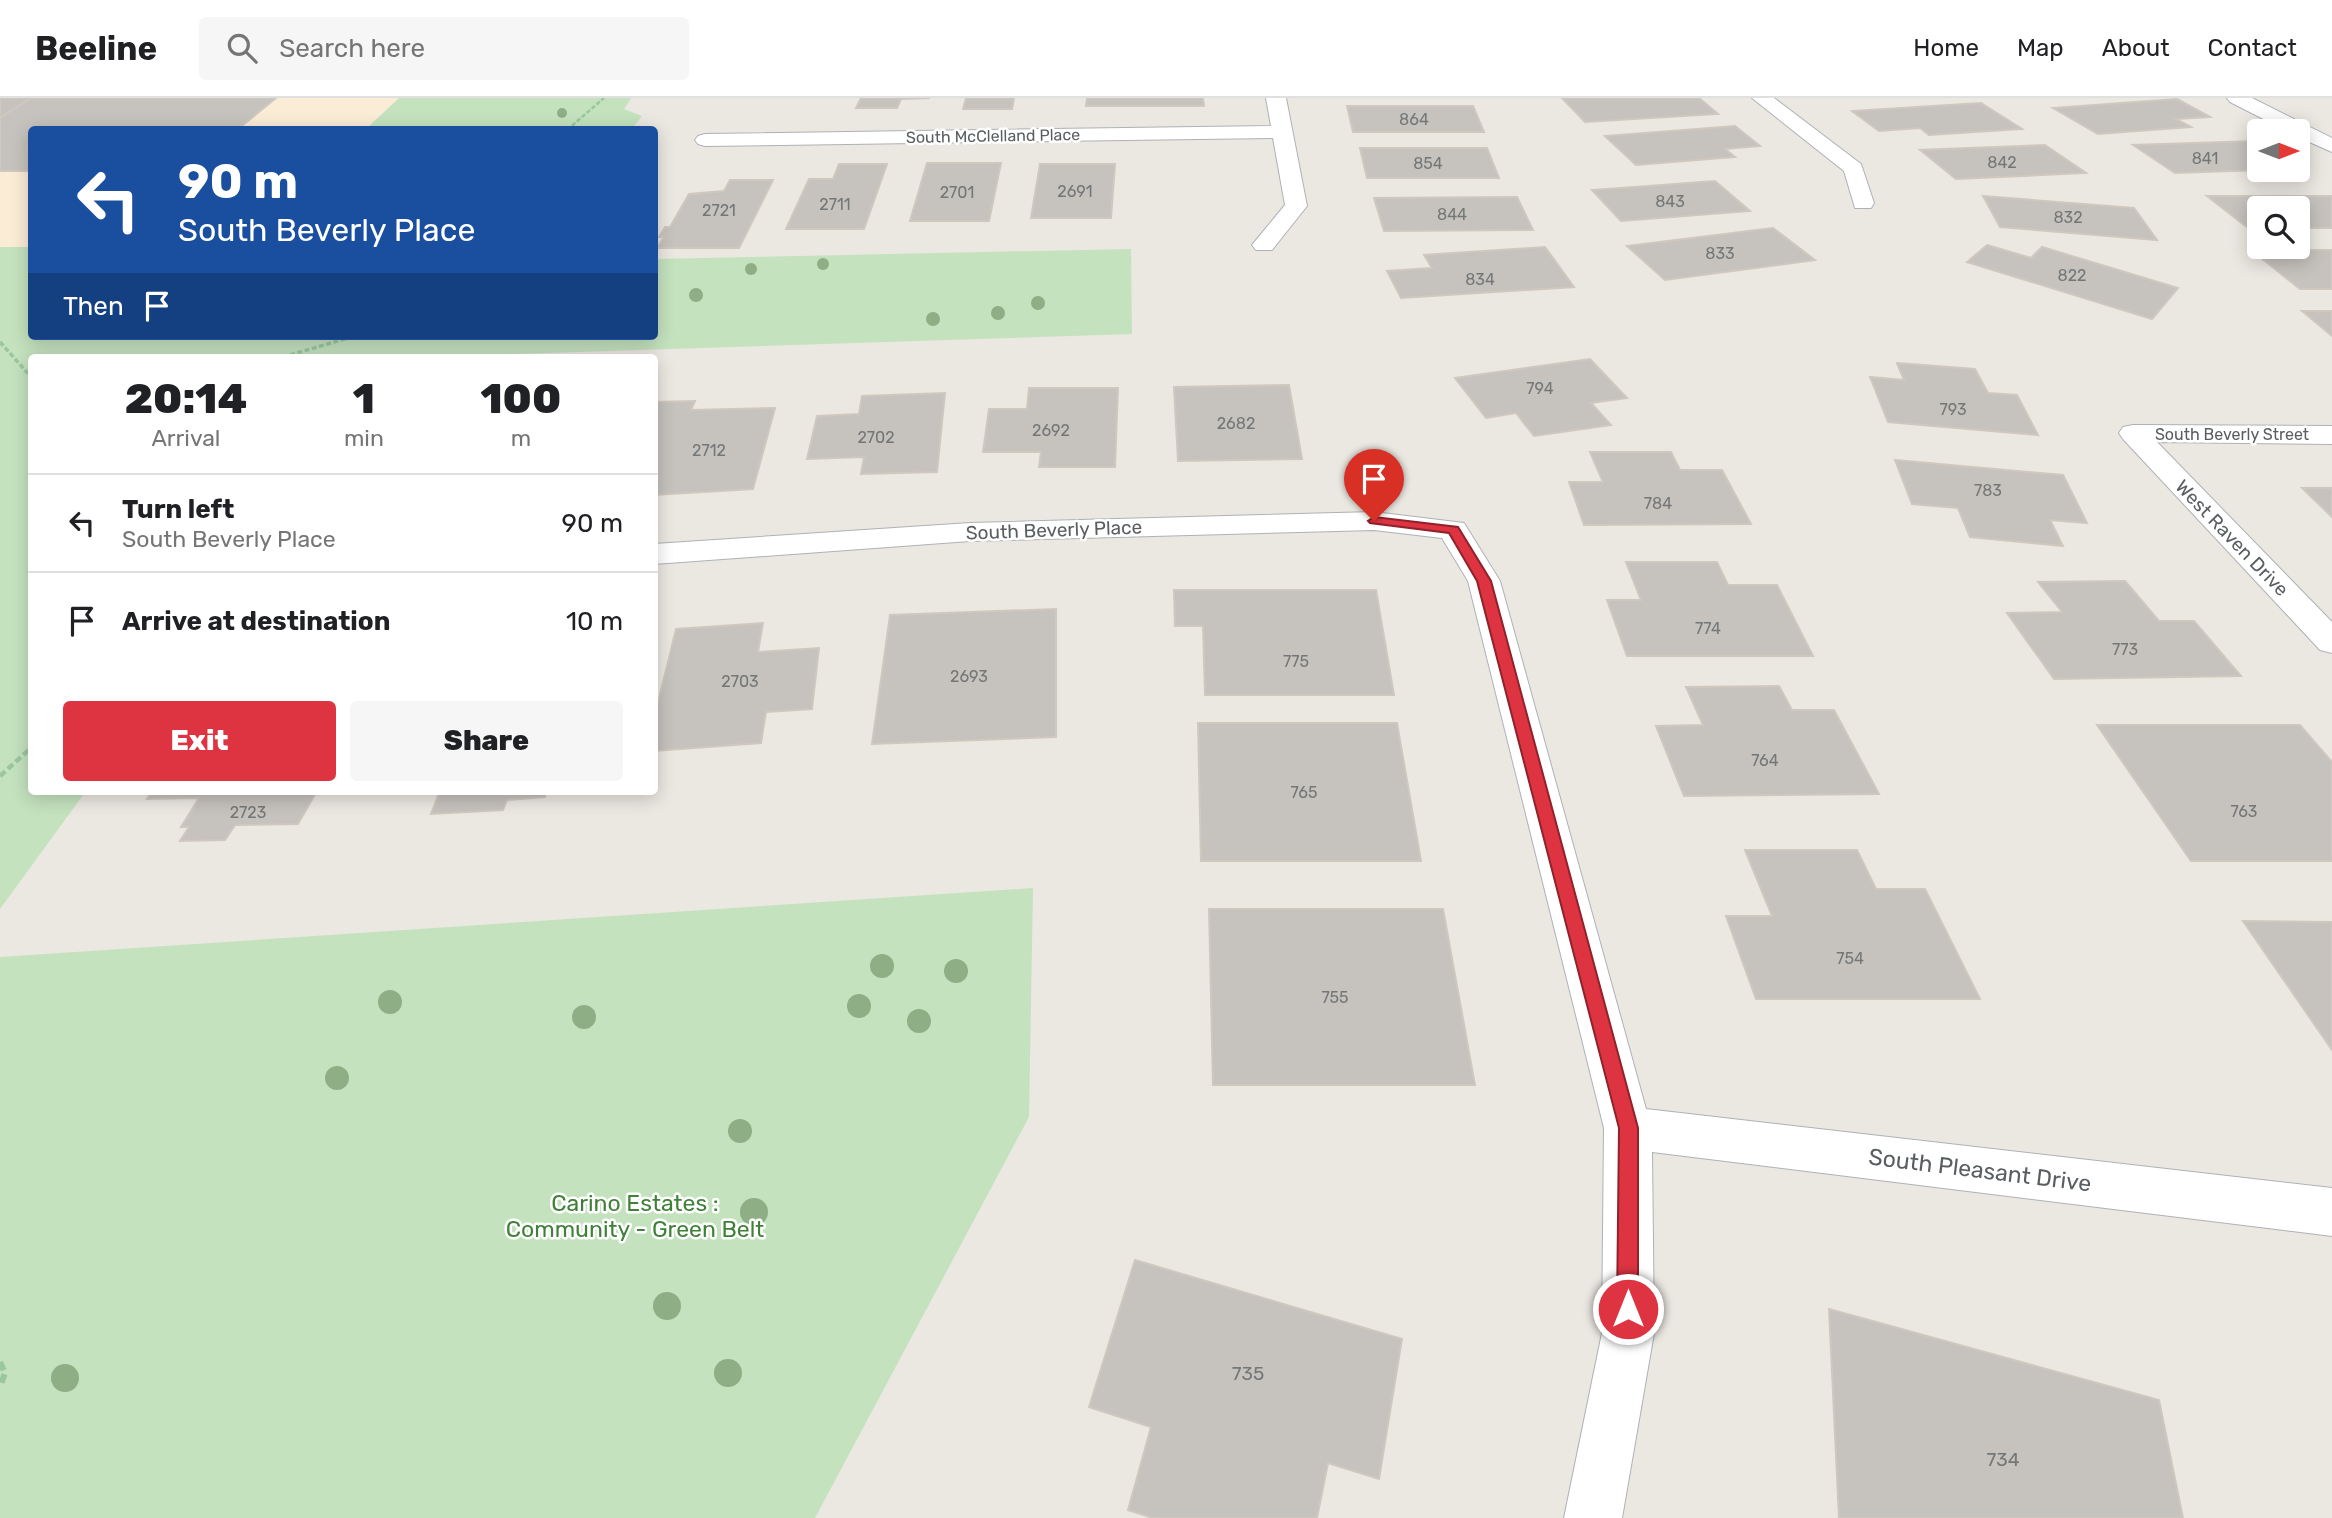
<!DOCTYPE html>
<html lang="en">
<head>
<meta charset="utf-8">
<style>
  body { margin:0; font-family:Rubik,sans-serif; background:#f6f6f6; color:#202124; height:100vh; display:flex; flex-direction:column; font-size:26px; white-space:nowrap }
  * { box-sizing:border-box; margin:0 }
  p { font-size:23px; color:#757577 }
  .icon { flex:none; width:38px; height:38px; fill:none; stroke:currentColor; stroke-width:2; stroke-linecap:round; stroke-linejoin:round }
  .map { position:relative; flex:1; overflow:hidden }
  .drawer { position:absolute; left:28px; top:256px; width:630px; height:441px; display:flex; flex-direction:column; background:#fff; border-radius:7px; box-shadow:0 4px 18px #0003 }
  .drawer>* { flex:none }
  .top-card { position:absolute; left:28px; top:28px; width:630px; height:214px; border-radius:7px; box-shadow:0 4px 18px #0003; background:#1a4fa0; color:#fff; overflow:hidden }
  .needle { width:46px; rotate:90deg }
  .fabs { position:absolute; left:2247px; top:21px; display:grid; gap:14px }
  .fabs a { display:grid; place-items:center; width:63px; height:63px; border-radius:7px; background:#fff; box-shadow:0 4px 18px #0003; font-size:35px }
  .pin { position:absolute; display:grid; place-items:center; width:60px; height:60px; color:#fff; margin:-72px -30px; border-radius:50% 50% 50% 0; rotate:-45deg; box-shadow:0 0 7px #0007 }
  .pin .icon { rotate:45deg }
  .me { position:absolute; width:77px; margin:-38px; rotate:0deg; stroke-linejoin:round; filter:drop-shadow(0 0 5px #0008) }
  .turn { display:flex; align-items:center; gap:24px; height:147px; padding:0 35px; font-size:32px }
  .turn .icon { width:91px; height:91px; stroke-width:2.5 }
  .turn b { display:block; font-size:49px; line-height:60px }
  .then { display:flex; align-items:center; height:66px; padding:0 35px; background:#0003; gap:14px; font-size:26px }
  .eta { display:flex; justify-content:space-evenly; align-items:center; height:119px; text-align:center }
  .eta b { font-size:42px; font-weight:800; line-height:49px }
  .button { display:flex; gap:14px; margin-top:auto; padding:14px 35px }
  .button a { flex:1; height:80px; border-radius:7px; background:#de3442; color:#fff; font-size:28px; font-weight:800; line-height:80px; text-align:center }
  .button a+a { background:#f6f6f6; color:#202124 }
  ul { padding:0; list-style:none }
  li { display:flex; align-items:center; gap:21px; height:98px; padding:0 35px; border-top:2px solid #e0e0e0 }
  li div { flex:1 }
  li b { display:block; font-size:26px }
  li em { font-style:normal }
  header { display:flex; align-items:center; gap:42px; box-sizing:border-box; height:98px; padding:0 35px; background:#fff; border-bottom:2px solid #e0e0e0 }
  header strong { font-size:33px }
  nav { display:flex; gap:38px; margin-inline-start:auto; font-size:24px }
  .search { width:490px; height:63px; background:#f6f6f6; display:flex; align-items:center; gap:18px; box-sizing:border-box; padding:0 24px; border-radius:7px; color:#757577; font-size:26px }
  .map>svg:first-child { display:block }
  .commercial { fill:#fbecd6 }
  .green { fill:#c4e2be }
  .building { fill:#c6c2bd; stroke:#cfc8bf; stroke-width:2 }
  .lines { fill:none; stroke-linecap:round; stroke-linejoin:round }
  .minor-casing { stroke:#aeb2b6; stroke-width:2 }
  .path-far3 { stroke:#9bc7a0; stroke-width:2.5; stroke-dasharray:4.5 2; stroke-linecap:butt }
  .path-far2 { stroke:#9bc7a0; stroke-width:3.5; stroke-dasharray:5 2.5; stroke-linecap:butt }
  .path-far1 { stroke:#9bc7a0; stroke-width:4.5; stroke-dasharray:7 3.5; stroke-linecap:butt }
  .path { stroke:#9bc7a0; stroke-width:6; stroke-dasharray:9 4.5; stroke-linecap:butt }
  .minor { fill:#fff; fill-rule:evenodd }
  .tree { fill:#8eae85 }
  .route { fill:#de3442; stroke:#90222b; stroke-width:2 }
  .labels { text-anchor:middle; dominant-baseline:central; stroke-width:5; stroke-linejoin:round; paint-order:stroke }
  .number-label { font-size:16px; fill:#747778 }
  .far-street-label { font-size:16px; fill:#595e61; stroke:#fff }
  .street-label { font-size:19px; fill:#595e61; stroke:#fff }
  .near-number-label { font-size:19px; fill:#747778 }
  .near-street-label { font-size:23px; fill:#595e61; stroke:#fff }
  .near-park-label { font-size:23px; fill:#418039; stroke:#fff }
</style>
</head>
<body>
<header>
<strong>Beeline</strong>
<div class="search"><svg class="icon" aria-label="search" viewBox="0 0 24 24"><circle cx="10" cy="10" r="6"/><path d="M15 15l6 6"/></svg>Search here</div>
<nav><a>Home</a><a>Map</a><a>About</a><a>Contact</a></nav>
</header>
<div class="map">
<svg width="2332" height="1420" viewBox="0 0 2332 1420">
  <rect width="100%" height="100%" fill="#ebe7e1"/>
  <path class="commercial" d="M0 0H399L366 31 32 32 31 149H0Z"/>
  <g class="green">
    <path d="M399 0H631L624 11 642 18 631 32 366 31Z"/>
    <path d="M0 149H31L32 238H654L655 161 1131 151 1132 236 425 259H32V693H86L0 811Z"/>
    <path d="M1033 790 1029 1019 815 1420H0V859Z"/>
  </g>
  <g class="building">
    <path d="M0 0H31L0 20Z"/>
    <path d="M31 0H276L237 32H32V73H0V20Z"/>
    <path d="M861 0H930L901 1 897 10H856Z"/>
    <path d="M966 0H1014L1012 11H963Z"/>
    <path d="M1087 0H1203L1204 8H1086Z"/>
    <path d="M1562 0H1699L1718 16 1585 24Z"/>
    <path d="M2177 1 2210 19 2176 21 2191 29 2098 36 2053 10Z"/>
    <path d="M1981 5 2022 31 1929 37 1920 30 1879 33 1852 13Z"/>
    <path d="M1347 8H1473L1484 34H1353Z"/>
    <path d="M1735 28 1760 48 1725 51 1735 59 1636 67 1605 38Z"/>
    <path d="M2256 43 2259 45 2261 72 2175 75 2133 47Z"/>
    <path d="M2045 47 2086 75 1956 81 1920 52Z"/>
    <path d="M1360 50H1487L1499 80H1367Z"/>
    <path d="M927 65H1001L989 123H910Z"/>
    <path d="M839 66H887L864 131H786L809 81H833Z"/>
    <path d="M1040 66H1115L1111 120H1031Z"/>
    <path d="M730 82H773L739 150H657L664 139H659L665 129H670L689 96 724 93Z"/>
    <path d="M1715 83 1750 113 1621 123 1592 92Z"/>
    <path d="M1983 98 2134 110 2157 142 2000 129Z"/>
    <path d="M2207 98H2332V130H2298V110H2259V130H2248Z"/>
    <path d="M1517 99 1533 132 1384 133 1374 100Z"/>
    <path d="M1773 130 1815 162 1665 182 1627 148Z"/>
    <path d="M1987 147 2031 160 2042 149 2178 190 2152 221 1967 164Z"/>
    <path d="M1545 149 1574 189 1401 200 1387 173 1432 170 1424 157Z"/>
    <path d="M2251 152H2332V191H2300Z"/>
    <path d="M2302 213H2332V238Z"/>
    <path d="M1590 261 1627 300 1591 305 1611 327 1534 338 1516 315 1486 320 1455 280Z"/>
    <path d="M1897 265 1975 271 1988 295 2017 297 2038 337 1888 324 1870 279 1904 282Z"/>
    <path d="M1289 287 1302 361 1178 363 1174 289Z"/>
    <path d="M1029 290H1118L1115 369H1039L1041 354H983L989 311H1027Z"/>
    <path d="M945 295 937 374 861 376 864 359 807 361 817 318 859 316 862 298Z"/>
    <path d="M695 303 691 312 775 310 753 391 654 397V304Z"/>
    <path d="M1590 354H1671L1680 372H1722L1751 426 1584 427 1569 384H1603Z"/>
    <path d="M1895 362 2063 377 2087 425 2050 422 2063 448 1970 439 1958 410 1912 406Z"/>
    <path d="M2302 390H2332V419Z"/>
    <path d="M1626 464H1717L1728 487H1777L1813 558H1627L1607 502H1641Z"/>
    <path d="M2125 483 2159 523H2194L2241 578 2054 581 2007 515 2062 514 2038 484Z"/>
    <path d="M1174 492H1376L1394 597H1205L1203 528H1175Z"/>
    <path d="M1056 511V639L872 646 890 517Z"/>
    <path d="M763 525 758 554 819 550 812 611 766 614 761 645 654 653V621L676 531Z"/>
    <path d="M1779 588 1792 612H1834L1879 696 1684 698 1656 628 1703 627 1686 589Z"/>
    <path d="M1198 625H1397L1421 763H1201Z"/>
    <path d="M2097 627H2300L2332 664V763H2191Z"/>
    <path d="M152 693H317L298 726 235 727 225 742 180 743 189 729H181L199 700 147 701Z"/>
    <path d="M440 693H546L545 699 507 702 503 712 431 716Z"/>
    <path d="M1745 752H1857L1876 791H1925L1980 901H1756L1726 818H1772Z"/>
    <path d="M1209 811H1443L1475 987H1213Z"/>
    <path d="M2243 823 2332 824V952Z"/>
    <path d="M1135 1162 1402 1241 1379 1381 1328 1365 1317 1420H1153L1128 1412 1151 1329 1089 1309Z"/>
    <path d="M1829 1211 2159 1302 2183 1420H1839Z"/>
  </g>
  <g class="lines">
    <g class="minor-casing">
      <g id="minor">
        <path d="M1266 0H1286L1307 108 1272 152H1256L1252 147 1285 107 1273 40 705 48 698 46 695 42 698 38 705 36 1271 28Z"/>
        <path d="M1752 0H1774L1861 66 1874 105 1871 110H1855L1844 73Z"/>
        <path d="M2227 0H2252L2332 40V54L2298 39V33H2287L2230 4Z"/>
        <path d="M2133 327 2332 328V346L2157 344 2332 524V555L2320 552 2123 341 2119 335 2123 329Z"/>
        <path d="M1374 414 1464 425 1500 483 1646 1011 2332 1090V1138L1652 1054 1654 1235 1622 1420H1564L1602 1235 1604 1030 1468 483 1442 440 1374 432 970 443 654 466V446L970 425Z"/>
      </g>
    </g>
    <path class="path-far3" d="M567 32 604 0"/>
    <g class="path-far2">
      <path d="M0 244 32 280"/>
      <path d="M283 259 355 238"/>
    </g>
    <path class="path-far1" d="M0 678 32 649"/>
    <path class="path" d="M0 1264 5 1275 0 1289"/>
    <use href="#minor" class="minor"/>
  </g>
  <g class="tree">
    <circle cx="562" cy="15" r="5"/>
    <circle cx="823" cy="166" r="6"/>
    <circle cx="751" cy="171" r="6"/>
    <circle cx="696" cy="197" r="7"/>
    <circle cx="1038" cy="205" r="7"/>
    <circle cx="998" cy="215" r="7"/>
    <circle cx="933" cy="221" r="7"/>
    <circle cx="882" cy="868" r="12"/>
    <circle cx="956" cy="873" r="12"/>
    <circle cx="390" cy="904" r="12"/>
    <circle cx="859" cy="908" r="12"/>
    <circle cx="584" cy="919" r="12"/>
    <circle cx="919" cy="923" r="12"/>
    <circle cx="337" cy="980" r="12"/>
    <circle cx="740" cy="1033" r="12"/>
    <circle cx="754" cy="1114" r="14"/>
    <circle cx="667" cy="1208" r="14"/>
    <circle cx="728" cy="1275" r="14"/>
    <circle cx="65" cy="1280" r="14"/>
  </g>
  <path class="route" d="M1374 419 1458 429 1491 483 1638 1030V1211L1635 1218 1628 1221 1620 1218 1617 1211 1619 1030 1477 483 1449 435 1370 425 1368 423Z"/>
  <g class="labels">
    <g class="number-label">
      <text x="1414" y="21">864</text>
      <text x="2205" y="60">841</text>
      <text x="2002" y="64">842</text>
      <text x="1428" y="65">854</text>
      <text x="1075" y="93">2691</text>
      <text x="957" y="94">2701</text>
      <text x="1670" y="103">843</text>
      <text x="835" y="106">2711</text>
      <text x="719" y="112">2721</text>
      <text x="1452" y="116">844</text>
      <text x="2068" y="119">832</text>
      <text x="1720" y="155">833</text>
      <text x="2072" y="177">822</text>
      <text x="1480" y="181">834</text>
      <text x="1540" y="290">794</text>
      <text x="1953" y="311">793</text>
      <text x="1236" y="325">2682</text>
      <text x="1051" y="332">2692</text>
      <text x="876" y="339">2702</text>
      <text x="709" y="352">2712</text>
      <text x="1988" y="392">783</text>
      <text x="1658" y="405">784</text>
      <text x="1708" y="530">774</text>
      <text x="2125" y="551">773</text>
      <text x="1296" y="563">775</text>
      <text x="969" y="578">2693</text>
      <text x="740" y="583">2703</text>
      <text x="1765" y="662">764</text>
      <text x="1304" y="694">765</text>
      <text x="2244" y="713">763</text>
      <text x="248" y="714">2723</text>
      <text x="1850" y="860">754</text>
      <text x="1335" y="899">755</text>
    </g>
    <g class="far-street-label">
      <text transform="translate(993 38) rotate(-1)">South McClelland Place</text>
      <text x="2232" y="336">South Beverly Street</text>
    </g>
    <g class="street-label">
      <text transform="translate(1054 432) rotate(-2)">South Beverly Place</text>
      <text transform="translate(2232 440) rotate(46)">West Raven Drive</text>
    </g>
    <g class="near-number-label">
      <text x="1248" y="1275">735</text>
      <text x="2003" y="1361">734</text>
    </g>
    <g class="near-street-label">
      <text transform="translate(1980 1072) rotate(7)">South Pleasant Drive</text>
    </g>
    <g class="near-park-label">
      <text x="635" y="1105">Carino Estates :<tspan x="635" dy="26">Community - Green Belt</tspan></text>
    </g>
  </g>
</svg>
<div class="fabs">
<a><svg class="needle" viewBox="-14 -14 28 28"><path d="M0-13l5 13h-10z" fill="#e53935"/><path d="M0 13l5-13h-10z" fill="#757577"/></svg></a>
<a><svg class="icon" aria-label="search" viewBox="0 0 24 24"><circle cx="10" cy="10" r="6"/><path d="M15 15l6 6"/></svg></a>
</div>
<div class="pin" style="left:1374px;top:423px;background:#d93025"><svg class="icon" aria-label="arrive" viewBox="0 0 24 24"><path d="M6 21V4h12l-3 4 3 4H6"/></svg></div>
<svg class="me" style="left:1628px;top:1211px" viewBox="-20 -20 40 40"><circle r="17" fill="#de3442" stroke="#fff" stroke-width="3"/><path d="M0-11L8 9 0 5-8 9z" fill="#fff"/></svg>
<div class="top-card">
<div class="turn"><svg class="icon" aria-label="left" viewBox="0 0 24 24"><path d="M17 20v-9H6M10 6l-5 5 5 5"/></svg><div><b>90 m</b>South Beverly Place</div></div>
<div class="then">Then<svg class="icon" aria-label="arrive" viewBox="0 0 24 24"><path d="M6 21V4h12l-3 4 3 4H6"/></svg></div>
</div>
<section class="drawer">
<div class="eta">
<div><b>20:14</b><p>Arrival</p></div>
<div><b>1</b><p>min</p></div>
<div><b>100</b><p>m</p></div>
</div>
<ul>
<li><svg class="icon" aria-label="left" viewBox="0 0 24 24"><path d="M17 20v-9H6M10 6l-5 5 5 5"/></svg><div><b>Turn left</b><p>South Beverly Place</p></div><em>90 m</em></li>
<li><svg class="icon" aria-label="arrive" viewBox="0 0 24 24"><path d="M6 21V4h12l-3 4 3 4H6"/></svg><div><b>Arrive at destination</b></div><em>10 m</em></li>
</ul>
<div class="button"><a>Exit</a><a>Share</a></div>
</section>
</div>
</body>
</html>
